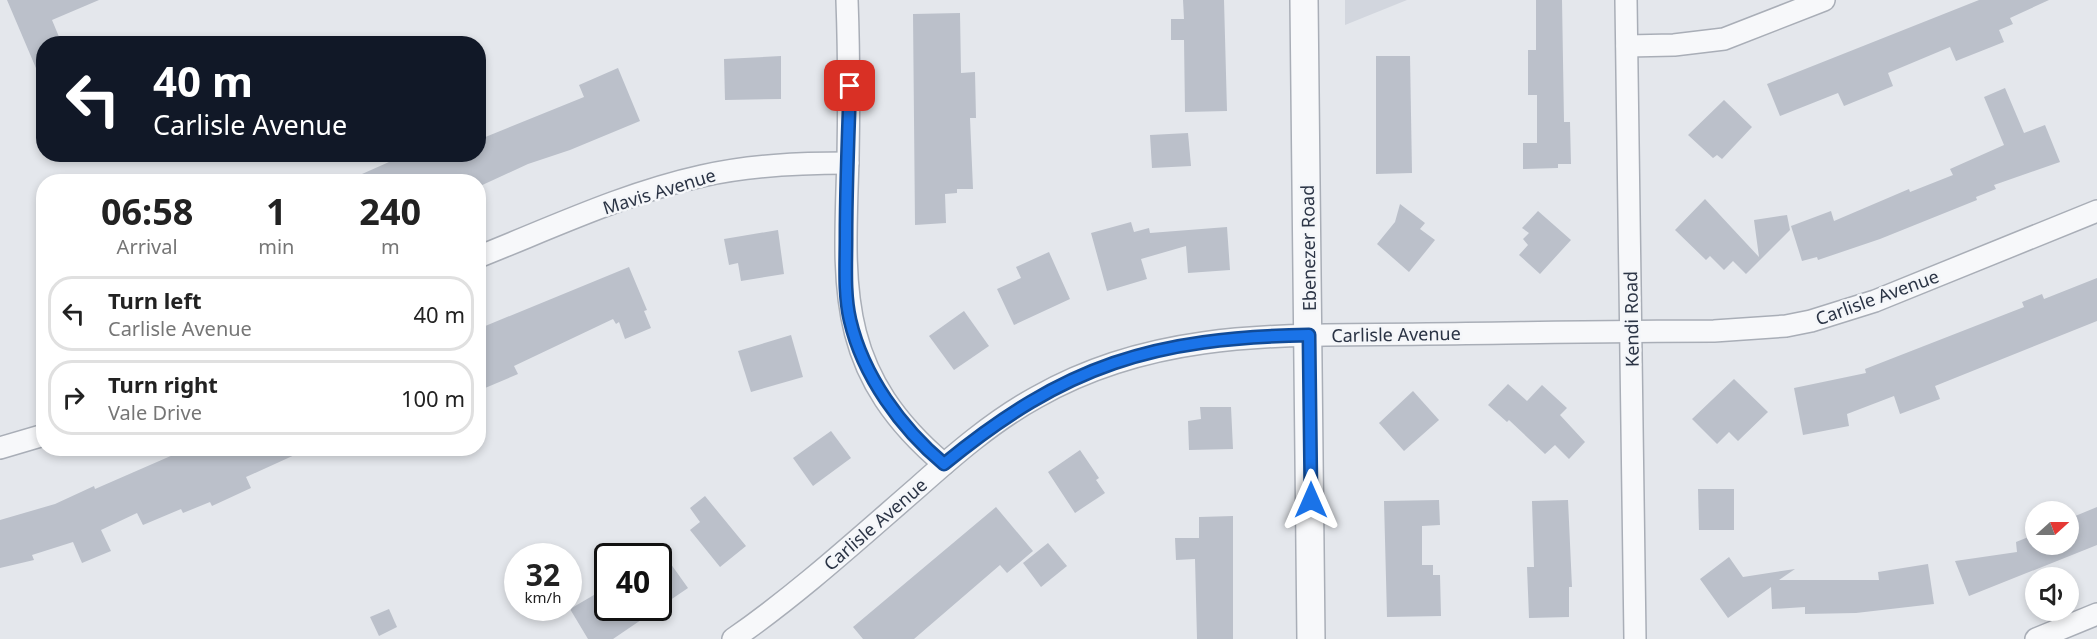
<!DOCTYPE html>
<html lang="en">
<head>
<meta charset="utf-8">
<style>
  body { margin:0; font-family:"Noto Sans",sans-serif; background:#f2f2f2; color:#222; height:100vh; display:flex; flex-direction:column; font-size:22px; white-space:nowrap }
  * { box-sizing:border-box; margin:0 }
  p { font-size:20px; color:#767676 }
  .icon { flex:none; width:33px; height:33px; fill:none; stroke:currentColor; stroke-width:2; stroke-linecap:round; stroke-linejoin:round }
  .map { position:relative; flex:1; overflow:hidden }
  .side { position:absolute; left:36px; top:174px; width:450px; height:282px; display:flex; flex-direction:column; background:#fff; border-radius:24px; box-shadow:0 3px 9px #0003 }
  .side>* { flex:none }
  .hud { position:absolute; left:36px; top:36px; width:450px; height:126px; border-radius:24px; box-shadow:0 3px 9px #0003; background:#111827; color:#fff; overflow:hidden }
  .needle { width:39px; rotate:69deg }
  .fabs { position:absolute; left:2025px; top:501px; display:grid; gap:12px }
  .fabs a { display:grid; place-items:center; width:54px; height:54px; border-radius:50%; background:#fff; box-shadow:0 3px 9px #0003; font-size:30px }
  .speed { position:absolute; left:504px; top:543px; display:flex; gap:12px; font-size:30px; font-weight:700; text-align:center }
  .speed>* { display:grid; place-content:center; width:78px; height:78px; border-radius:50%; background:#fff; box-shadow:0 3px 9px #0003; line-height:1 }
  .speed small { font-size:15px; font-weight:400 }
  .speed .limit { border:3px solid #111; border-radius:9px; background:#fff; color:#111 }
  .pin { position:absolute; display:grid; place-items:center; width:51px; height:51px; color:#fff; margin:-26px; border-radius:12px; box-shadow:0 3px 9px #0006 }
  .me { position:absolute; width:66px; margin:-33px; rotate:0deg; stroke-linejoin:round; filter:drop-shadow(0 0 4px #0008) }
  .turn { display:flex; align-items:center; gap:21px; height:126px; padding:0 18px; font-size:27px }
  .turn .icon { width:78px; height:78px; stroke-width:2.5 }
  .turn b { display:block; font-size:42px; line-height:51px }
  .eta { display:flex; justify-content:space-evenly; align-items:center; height:102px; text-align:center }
  .eta b { font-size:36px; font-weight:700; line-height:42px }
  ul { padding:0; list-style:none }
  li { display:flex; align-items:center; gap:18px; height:75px; margin:0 12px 9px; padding:0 6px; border:3px solid #e0e0e0; border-radius:24px }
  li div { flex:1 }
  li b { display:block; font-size:22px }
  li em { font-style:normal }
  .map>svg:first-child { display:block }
  .built { fill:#d2d6de }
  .building { fill:#bbc0ca }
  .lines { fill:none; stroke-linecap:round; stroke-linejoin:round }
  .minor-casing { stroke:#a9aeb7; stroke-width:24 }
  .tertiary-casing { stroke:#a9aeb7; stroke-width:30 }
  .minor { stroke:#f7f8fa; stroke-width:21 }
  .tertiary { stroke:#f7f8fa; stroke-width:27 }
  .route-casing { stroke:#114b97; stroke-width:15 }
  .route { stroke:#1a73e8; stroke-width:10 }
  .labels { text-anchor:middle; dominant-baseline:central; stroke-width:5; stroke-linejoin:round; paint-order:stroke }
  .street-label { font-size:18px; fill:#2b3445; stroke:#f4f6f9 }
</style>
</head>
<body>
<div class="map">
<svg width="2097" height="639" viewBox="0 0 2097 639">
  <rect width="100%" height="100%" fill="#e4e7ec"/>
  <path class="built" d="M1345 0H1407L1345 25Z"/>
  <g class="building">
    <path d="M7 0H99L52 20 62 44H44V87Z"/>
    <path d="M1183 0H1224L1227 111 1185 112 1184 40H1171V19H1184Z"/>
    <path d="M1536 0H1562L1564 122H1570L1571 164H1558V168L1523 169V143H1537V95H1528V50H1536Z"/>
    <path d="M1979 0H2049L2010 18 2013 24 1999 30 2004 42 1956 61 1950 47 1888 73 1893 86 1844 106 1838 93 1780 116 1767 84Z"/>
    <path d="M960 13 961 73 975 72 976 118H970L973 189H957V193L945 194 946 223 915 225 913 14Z"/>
    <path d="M781 56V99L725 100 724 59Z"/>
    <path d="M1376 56H1410L1412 173 1376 174Z"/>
    <path d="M618 68 640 121 570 150 528 164 478 187V182H344L407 154H478V140L584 97 579 85Z"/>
    <path d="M2005 88 2024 133 2045 125 2060 162 1994 185 1996 189 1976 197 1977 200 1880 239 1818 260 1817 257 1802 261 1791 226 1831 211 1834 221 1909 189 1910 192 1953 175 1950 169 2004 145 1984 97Z"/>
    <path d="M1724 100 1752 127 1722 159 1717 155 1713 158 1688 135Z"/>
    <path d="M1188 133 1191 166 1152 168 1150 135Z"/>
    <path d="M1705 199 1759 257 1754 220 1787 215 1790 230 1746 274 1733 261 1724 270 1710 256 1706 260 1675 230Z"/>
    <path d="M1400 204 1425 223 1420 229 1435 240 1409 272 1377 244 1395 222Z"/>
    <path d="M1538 211 1571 240 1540 274 1519 255 1528 245 1523 239 1529 233 1522 228Z"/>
    <path d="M1131 222 1134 232 1149 228 1150 233 1227 227 1230 270 1188 273 1186 246 1141 259 1147 279 1107 291 1091 233Z"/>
    <path d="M778 230 784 274 741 281 738 263 729 265 724 239Z"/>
    <path d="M1049 252 1070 299 1014 325 997 289 1021 278 1016 267Z"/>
    <path d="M629 267 647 310 644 311 651 328 625 339 619 322 616 324 613 319 514 366 518 374 478 391V329Z"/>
    <path d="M2097 278V321L1935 386 1940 399 1900 414 1894 396 1847 414 1849 426 1803 435 1794 388 1866 373 1865 369 2024 307 2022 302 2042 294 2044 299Z"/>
    <path d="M964 311 989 346 954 370 929 336Z"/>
    <path d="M791 335 803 377 751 392 738 351Z"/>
    <path d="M1734 379 1768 412 1738 441 1729 432 1717 444 1692 419Z"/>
    <path d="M1508 384 1527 401 1542 385 1567 408 1560 415 1585 442 1569 459 1555 445 1545 454 1509 420 1507 422 1488 405Z"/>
    <path d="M1413 391 1439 420 1404 451 1379 423Z"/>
    <path d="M1200 407H1231L1233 449 1189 450 1188 421 1201 419Z"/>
    <path d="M831 431 851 458 813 486 793 458Z"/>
    <path d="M189 448H310L246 477 251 488 212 506 210 502 183 513 181 509 143 525 137 513 101 530 111 551 82 563 73 542 32 555 34 560 0 568V520L55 504 94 486 95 489Z"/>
    <path d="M1080 450 1099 478 1096 480 1105 493 1075 513 1048 472Z"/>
    <path d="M1698 489H1734V530H1699Z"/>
    <path d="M705 496 746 546 720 567 690 530 700 522 690 508Z"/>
    <path d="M1439 500 1440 525 1422 526V565H1433V575H1440L1441 616 1387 617 1384 501Z"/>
    <path d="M1568 500 1572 587H1569V617L1529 618 1527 567H1534L1532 501Z"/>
    <path d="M996 507 1033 551 1007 573 1000 565 914 639H863L853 627Z"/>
    <path d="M2097 507V545L1969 596 1955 561 2017 552 2016 542 2036 534V544H2068V519Z"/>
    <path d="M1233 516V639H1197L1195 559 1176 560 1175 538H1199V517Z"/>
    <path d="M1048 543 1067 566 1041 587 1023 563Z"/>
    <path d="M658 546 688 588 613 639H588L570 609 599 592 608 608H658Z"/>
    <path d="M1729 557 1743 577 1795 569 1779 580H1879L1878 572 1928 564 1934 604 1856 613 1805 614V607L1772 609 1771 587 1728 618 1700 579Z"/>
    <path d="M389 609 397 627 379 636 370 617Z"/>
  </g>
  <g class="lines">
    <g class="minor-casing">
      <g id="minor">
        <path d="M847 0C849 53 849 106 848 159 844 288 835 372 944 464"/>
        <path d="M1626 0 1635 639"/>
        <path d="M1627 46 1674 45 1724 39 1824 0"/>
        <path d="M478 257C551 228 625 193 702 176 750 165 799 163 848 163"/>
        <path d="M0 448 44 435"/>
        <path d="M733 639C798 594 857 540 917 488 954 455 993 421 1037 397 1160 327 1291 336 1427 334 1522 333 1618 331 1714 331L1786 326 1811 321 1875 301 2097 211"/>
        <path d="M2036 639 2097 614"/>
      </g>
    </g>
    <g class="tertiary-casing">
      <path id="tertiary" d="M1304 0 1311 639"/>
    </g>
    <use href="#minor" class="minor"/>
    <use href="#tertiary" class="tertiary"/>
  </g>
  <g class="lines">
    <g class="route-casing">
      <path id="route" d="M850 86C848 137 846 187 846 238 846 265 844 294 850 320 863 376 901 428 944 464 1066 364 1153 338 1309 335L1311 500"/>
    </g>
    <use href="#route" class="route"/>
  </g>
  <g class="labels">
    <g class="street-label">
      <text transform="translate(659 191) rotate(-17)">Mavis Avenue</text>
      <text transform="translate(1308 248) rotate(-91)">Ebenezer Road</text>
      <text transform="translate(1877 297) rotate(-20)">Carlisle Avenue</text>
      <text transform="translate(1631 319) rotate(-91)">Kendi Road</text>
      <text transform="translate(1396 334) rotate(-1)">Carlisle Avenue</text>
      <text transform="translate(875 524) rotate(-41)">Carlisle Avenue</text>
    </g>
  </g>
</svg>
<div class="fabs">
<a><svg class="needle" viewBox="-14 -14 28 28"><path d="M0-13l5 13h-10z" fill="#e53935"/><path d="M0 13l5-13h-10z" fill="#767676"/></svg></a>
<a><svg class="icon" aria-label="sound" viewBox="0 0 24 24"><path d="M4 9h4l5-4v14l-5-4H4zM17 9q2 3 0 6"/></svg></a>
</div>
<div class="speed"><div>32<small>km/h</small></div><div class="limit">40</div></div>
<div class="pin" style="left:850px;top:86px;background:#d93025"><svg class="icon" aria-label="arrive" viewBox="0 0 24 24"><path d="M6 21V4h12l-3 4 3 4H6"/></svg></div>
<svg class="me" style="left:1311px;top:500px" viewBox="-20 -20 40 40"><path d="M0-17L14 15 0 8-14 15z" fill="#1a73e8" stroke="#fff" stroke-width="4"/></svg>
<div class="hud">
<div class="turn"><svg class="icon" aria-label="left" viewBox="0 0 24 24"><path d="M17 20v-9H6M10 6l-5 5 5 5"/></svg><div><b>40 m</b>Carlisle Avenue</div></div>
</div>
<section class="side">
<div class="eta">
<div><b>06:58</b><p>Arrival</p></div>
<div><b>1</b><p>min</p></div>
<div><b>240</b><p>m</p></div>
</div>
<ul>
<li><svg class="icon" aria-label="left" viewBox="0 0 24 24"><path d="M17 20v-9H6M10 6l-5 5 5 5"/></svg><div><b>Turn left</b><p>Carlisle Avenue</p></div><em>40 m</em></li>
<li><svg class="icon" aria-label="right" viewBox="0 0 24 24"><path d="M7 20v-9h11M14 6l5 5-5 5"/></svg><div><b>Turn right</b><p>Vale Drive</p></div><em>100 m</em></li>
</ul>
</section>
</div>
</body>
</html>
